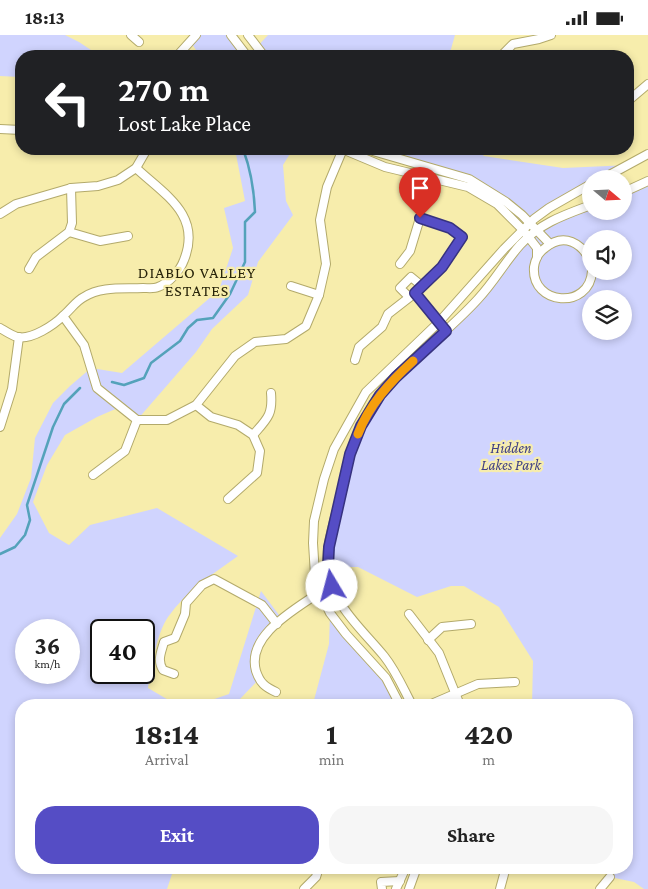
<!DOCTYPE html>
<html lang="en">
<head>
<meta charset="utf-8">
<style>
  body { margin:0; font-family:"Crimson Pro",serif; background:#f6f6f6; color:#222; height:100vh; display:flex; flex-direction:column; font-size:19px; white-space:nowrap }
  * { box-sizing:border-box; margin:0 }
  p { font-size:16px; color:#767676 }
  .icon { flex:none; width:28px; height:28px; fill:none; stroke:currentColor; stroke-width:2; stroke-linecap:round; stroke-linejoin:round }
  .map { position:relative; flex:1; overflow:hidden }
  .sheet { position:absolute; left:15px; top:664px; width:618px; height:175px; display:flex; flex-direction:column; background:#fff; border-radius:20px; box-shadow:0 2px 8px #0003 }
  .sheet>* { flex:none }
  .hud { position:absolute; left:15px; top:15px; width:619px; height:105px; border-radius:20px; box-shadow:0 2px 8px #0003; background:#202124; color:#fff; overflow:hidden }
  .needle { width:32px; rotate:109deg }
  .controls { position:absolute; left:582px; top:135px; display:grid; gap:10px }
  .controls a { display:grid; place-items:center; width:50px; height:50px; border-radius:50%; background:#fff; box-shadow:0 2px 8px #0003; font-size:25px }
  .speed { position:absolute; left:15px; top:584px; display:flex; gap:10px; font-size:25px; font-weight:700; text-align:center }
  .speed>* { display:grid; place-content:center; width:65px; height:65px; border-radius:50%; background:#fff; box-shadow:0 2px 8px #0003; line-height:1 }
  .speed small { font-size:12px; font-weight:400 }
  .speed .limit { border:2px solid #111; border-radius:8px; background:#fff; color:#111 }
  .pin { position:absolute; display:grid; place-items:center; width:42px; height:42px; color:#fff; margin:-51px -21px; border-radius:50% 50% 50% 0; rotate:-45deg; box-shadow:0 0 5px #0007 }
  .pin .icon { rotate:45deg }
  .me { position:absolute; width:55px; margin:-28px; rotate:352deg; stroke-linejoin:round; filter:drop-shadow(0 0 4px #0008) }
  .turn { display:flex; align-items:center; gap:18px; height:105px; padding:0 20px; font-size:22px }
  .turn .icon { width:65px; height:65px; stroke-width:2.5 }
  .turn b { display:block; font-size:35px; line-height:42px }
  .eta { display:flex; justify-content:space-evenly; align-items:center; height:85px; text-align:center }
  .eta b { font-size:30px; font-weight:700; line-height:35px }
  .primary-button { display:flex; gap:10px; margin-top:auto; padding:10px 20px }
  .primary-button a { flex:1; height:58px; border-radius:20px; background:#554dc5; color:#fff; font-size:20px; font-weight:700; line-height:58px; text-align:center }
  .primary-button a+a { background:#f6f6f6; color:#222 }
  .status { display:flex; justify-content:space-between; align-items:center; height:35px; padding:0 25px; background:#fff; direction:ltr }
  .status svg { height:14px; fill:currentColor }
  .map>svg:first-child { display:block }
  .green { fill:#d0d4fe; fill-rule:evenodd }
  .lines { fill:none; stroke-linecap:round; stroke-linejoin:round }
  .stream { stroke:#54a2ba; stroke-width:2.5 }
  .minor-casing { stroke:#b3aa6b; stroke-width:10 }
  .minor { stroke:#fff; stroke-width:8 }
  .route-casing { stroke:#373280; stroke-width:12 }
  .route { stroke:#554dc5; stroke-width:9 }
  .slow { stroke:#f59e0b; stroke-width:9 }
  .labels { text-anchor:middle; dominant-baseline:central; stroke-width:4.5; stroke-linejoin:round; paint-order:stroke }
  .park-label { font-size:15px; font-style:italic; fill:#3f3f85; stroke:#f7edac }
  .neighbourhood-label { font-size:16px; letter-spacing:1px; fill:#28240a; stroke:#f7edac }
</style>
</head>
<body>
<div class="status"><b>18:13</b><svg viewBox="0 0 49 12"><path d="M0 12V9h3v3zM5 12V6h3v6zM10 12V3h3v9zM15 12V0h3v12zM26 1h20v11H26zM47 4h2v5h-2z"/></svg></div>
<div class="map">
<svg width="648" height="854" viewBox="0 0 648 854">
  <rect width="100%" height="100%" fill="#f7edac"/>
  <g class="green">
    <path d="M0 0H65L79 7 100 21H21V44L20 42 0 41Z"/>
    <path d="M196 0H231L247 21H200L190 6Z"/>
    <path d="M268 0H455L449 21H264L257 12Z"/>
    <path d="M235 114H293L283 130 286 166 293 180 258 227 248 260 212 294 196 317 137 385 120 372 97 382 65 400 47 430 33 467 49 498 69 510 90 490 157 473 238 521C213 539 186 556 168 582 156 600 152 631 148 653L177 670H21V832L174 833 167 854H0V503L17 479 31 443 35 403 53 368 70 351 91 333 122 338 219 255 233 213 224 173 245 166ZM26 595H69V638H26ZM101 595H144V638H101Z"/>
    <path d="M366 114H476L484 121 563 133 630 130 602 144H591V149L530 187 469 144Z"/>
    <path d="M648 146V854H644L634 847 610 842 612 833 626 832V670H532L533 626 499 572 464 551H451L417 562 358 532H328L350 419 380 360 443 299 537 194 591 170V176H624V157ZM591 204H624V236H591ZM591 264H624V296H591Z"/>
    <path d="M261 556 282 584 257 615 259 644 240 664 239 670H197L229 659Z"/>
    <path d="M330 578 386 643 400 670H309L314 665 329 609Z"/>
  </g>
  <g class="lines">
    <g class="stream">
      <path d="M209 18 211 21"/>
      <path d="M112 347 124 350 144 343 151 328 180 306 188 293 197 285 213 283 230 259 245 227V187L255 177C254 154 251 135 243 114"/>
      <path d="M0 519 15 512 25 500 30 485 27 470 53 392 64 369 80 353"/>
    </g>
    <g class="minor-casing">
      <g id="minor">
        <path d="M131 0 139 7"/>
        <path d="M231 0 247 21"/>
        <path d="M248 0 264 21"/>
        <path d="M177 21 196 0"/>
        <path d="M501 21 513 9 539 4 551 0"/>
        <path d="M628 66 648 49"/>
        <path d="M0 94 21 95"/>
        <path d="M342 114 385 132 468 152 497 169 523 195 537 213V222"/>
        <path d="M366 114 469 144 506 167 522 180 550 209"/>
        <path d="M602 144 648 119"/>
        <path d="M624 157 648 146"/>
        <path d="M0 179 16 169 71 153 98 151 118 145 136 133 147 114"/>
        <path d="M69 197 100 206 128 201"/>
        <path d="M591 227C582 208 564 197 545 213 539 217 535 225 534 232 531 271 590 275 592 236"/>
        <path d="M29 234 36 222 69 197 72 188 71 153"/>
        <path d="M291 251 319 260"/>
        <path d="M415 258 441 290"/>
        <path d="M409 262 400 253 411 242 422 251"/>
        <path d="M63 281 84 310 97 353 137 385H167L196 370 235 321 255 307 286 304 306 291 319 260 326 229 320 185 327 152 343 114"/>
        <path d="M0 293C5 296 11 300 17 302 32 305 54 290 64 280 71 274 76 266 84 262 101 251 123 254 143 253 148 253 154 254 158 252 169 248 180 236 184 225 202 180 165 160 136 133"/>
        <path d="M355 325 359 312 382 292 388 279 415 258 442 232 463 202 450 193 420 183 410 216 400 229"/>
        <path d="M196 370 211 382 238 390 253 400 260 416 257 438 228 464"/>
        <path d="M0 392 12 354 19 302"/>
        <path d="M253 400C267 384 273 380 271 358"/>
        <path d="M93 440 125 416 137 385"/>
        <path d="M409 579 439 618 460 670"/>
        <path d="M428 605 442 592 471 589"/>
        <path d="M174 639 163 635C157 625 161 618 164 607L175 603 185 579 186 568 202 550 214 544 262 570 277 589"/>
        <path d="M276 657C265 652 260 648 256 636 246 600 296 574 320 557"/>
        <path d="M400 670 386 643 346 599 330 578 320 557 315 540 313 508 314 486 324 444 334 414 366 357 439 287 504 214 534 184 549 173 591 149"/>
        <path d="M412 670C403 653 396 636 384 621 361 593 333 571 328 533 325 512 334 488 339 467 347 429 356 389 381 358 410 324 448 297 478 264 494 247 505 227 520 210 540 188 564 180 591 170"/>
        <path d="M429 670 478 649 515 647"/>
        <path d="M304 854 316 842 319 832"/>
        <path d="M382 854 381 847 400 846"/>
        <path d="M396 854 406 832"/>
        <path d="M409 854 417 832"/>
        <path d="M500 854 506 832"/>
        <path d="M600 854 610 842"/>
      </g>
    </g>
    <use href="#minor" class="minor"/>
  </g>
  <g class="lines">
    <g class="route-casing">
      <path id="route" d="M332 551 328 532 329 512 350 419 361 391 380 360 396 342 446 296 415 258 442 232 462 202 450 193 420 183"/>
    </g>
    <use href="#route" class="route"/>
    <path class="slow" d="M358 399C369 370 390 347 413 326"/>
  </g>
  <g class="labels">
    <g class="park-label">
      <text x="511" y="413">Hidden<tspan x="511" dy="17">Lakes Park</tspan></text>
    </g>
    <g class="neighbourhood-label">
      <text x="197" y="237">DIABLO VALLEY<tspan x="197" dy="18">ESTATES</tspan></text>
    </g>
  </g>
</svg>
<div class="controls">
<a><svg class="needle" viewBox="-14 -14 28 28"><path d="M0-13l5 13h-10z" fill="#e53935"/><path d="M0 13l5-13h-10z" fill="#767676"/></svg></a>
<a><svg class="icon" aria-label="sound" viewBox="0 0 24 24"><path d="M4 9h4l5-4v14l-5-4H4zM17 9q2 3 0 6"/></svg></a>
<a><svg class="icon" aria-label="layers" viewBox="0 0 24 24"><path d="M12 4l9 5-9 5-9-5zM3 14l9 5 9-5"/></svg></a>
</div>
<div class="speed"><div>36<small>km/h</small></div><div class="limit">40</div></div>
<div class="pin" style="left:420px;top:183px;background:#d93025"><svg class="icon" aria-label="arrive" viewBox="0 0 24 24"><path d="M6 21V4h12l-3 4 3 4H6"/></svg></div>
<svg class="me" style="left:332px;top:551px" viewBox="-20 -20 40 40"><circle r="19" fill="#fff"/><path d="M0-13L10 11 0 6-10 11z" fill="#554dc5"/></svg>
<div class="hud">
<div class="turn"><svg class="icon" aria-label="left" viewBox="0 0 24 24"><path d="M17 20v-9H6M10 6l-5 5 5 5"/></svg><div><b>270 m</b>Lost Lake Place</div></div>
</div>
<section class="sheet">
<div class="eta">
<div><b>18:14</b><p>Arrival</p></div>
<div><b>1</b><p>min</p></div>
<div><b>420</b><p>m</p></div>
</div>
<div class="primary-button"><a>Exit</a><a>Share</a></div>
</section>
</div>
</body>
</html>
